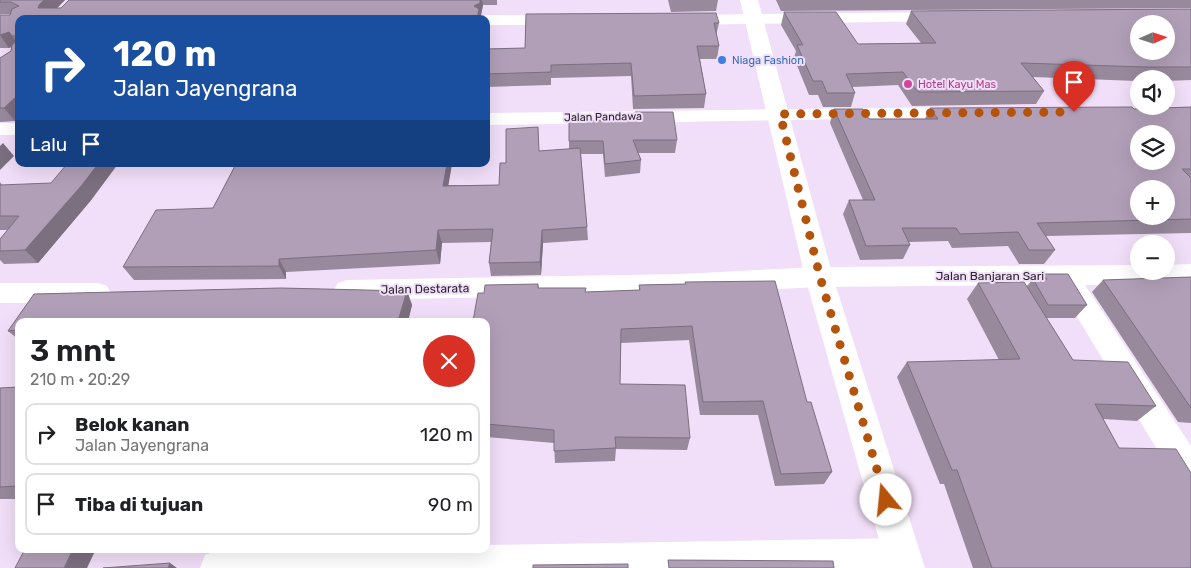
<!DOCTYPE html>
<html lang="id">
<head>
<meta charset="utf-8">
<style>
  body { margin:0; font-family:Rubik,sans-serif; background:#f2f2f2; color:#202124; height:100vh; display:flex; flex-direction:column; font-size:19px; white-space:nowrap }
  * { box-sizing:border-box; margin:0 }
  p { font-size:16px; color:#757577 }
  .icon { flex:none; width:28px; height:28px; fill:none; stroke:currentColor; stroke-width:2; stroke-linecap:round; stroke-linejoin:round }
  .map { position:relative; flex:1; overflow:hidden }
  .panel { position:absolute; left:15px; top:318px; width:475px; height:235px; display:flex; flex-direction:column; background:#fff; border-radius:10px; box-shadow:0 5px 20px #0002 }
  .panel>* { flex:none }
  .top-card { position:absolute; left:15px; top:15px; width:475px; height:152px; border-radius:10px; box-shadow:0 5px 20px #0002; background:#1a4fa0; color:#fff; overflow:hidden }
  .needle { width:32px; rotate:87deg }
  .controls { position:absolute; left:1130px; top:15px; display:grid; gap:10px }
  .controls a { display:grid; place-items:center; width:45px; height:45px; border-radius:50%; background:#fff; box-shadow:0 5px 20px #0002; font-size:25px }
  .pin { position:absolute; display:grid; place-items:center; width:42px; height:42px; color:#fff; margin:-51px -21px; border-radius:50% 50% 50% 0; rotate:-45deg; box-shadow:0 0 5px #0007 }
  .pin .icon { rotate:45deg }
  .me { position:absolute; width:55px; margin:-28px; rotate:343deg; stroke-linejoin:round; filter:drop-shadow(0 0 4px #0008) }
  .turn { display:flex; align-items:center; gap:18px; height:105px; padding:0 15px; font-size:22px }
  .turn .icon { width:65px; height:65px; stroke-width:2.5 }
  .turn b { display:block; font-size:35px; line-height:42px }
  .then { display:flex; align-items:center; height:48px; padding:0 15px; background:#0003; gap:10px; font-size:19px }
  .round { display:grid; place-items:center; flex:none; width:52px; height:52px; border-radius:26px; background:#f2f2f2 }
  .head { display:flex; align-items:center; justify-content:space-between; height:85px; padding:0 15px }
  h1 { font-size:30px; font-weight:600; line-height:38px }
  ul { padding:0; list-style:none }
  li { display:flex; align-items:center; gap:15px; height:62px; margin:0 10px 8px; padding:0 5px; border:2px solid #e0e0e0; border-radius:10px }
  li div { flex:1 }
  li b { display:block; font-size:19px }
  li em { font-style:normal }
  .map>svg:first-child { display:block }
  .lines { fill:none; stroke-linecap:round; stroke-linejoin:round }
  .street { fill:#fff; fill-rule:evenodd }
  .secondary { fill:#fff; fill-rule:evenodd }
  .wall { fill:#98899d }
  .shaded-wall { fill:#7c6f80 }
  .building { fill:#b19fb7; stroke:#7c6f80; fill-rule:evenodd }
  .route { stroke:#b45309; stroke-width:9; stroke-dasharray:0 16.2 }
  .shop-dot { fill:#3f7fe0; stroke:#f1def8; stroke-width:2 }
  .hotel-dot { fill:#d1479c; stroke:#f1def8; stroke-width:2 }
  .labels { text-anchor:middle; dominant-baseline:central; stroke-width:4; stroke-linejoin:round; paint-order:stroke }
  .far-shop-label { font-size:11px; fill:#366cbe; stroke:#f1def8; text-anchor:start }
  .far-hotel-label { font-size:11px; fill:#b23c85; stroke:#f1def8; text-anchor:start }
  .far-street-label { font-size:11px; fill:#2b242e; stroke:#f1def8 }
  .street-label { font-size:12px; fill:#2b242e; stroke:#f1def8 }
</style>
</head>
<body>
<div class="map">
<svg width="1191" height="568" viewBox="0 0 1191 568">
  <rect width="100%" height="100%" fill="#f1def8"/>
  <g class="lines">
    <g class="street">
      <path d="M945 12 951 13 953 17 951 21 682 25 676 24 674 20 676 16 682 15Z"/>
      <path d="M486 15H560L566 16 568 20 566 24 560 25H486V19H478Z"/>
      <path d="M963 107 970 109 973 113 970 117 486 125V113Z"/>
      <rect x="0" y="123" width="19" height="12"/>
      <path d="M1191 264V284L1085 285 1191 446V491L1179 486 1058 285 819 287 680 294 347 300 338 297 334 290 338 283 347 280 680 274 819 267 1139 265V271H1166V265Z"/>
      <path d="M0 283H98L107 286 111 293 107 300 98 303H0Z"/>
      <path d="M903 538 916 543 921 556 916 568H200L205 555 218 550 486 549V545Z"/>
    </g>
    <path class="secondary" d="M740 0H758L833 277 925 568H887L805 277Z"/>
  </g>
  <g class="wall">
    <path d="M0 0H65L57 8H61L69 0H497V5H483L481 15 480 16 19 19V117L15 121 0 122V58L11 51V47L9 48H0V15H10L11 14H0Z"/>
    <path d="M668 0H718L716 11 671 12Z"/>
    <path d="M776 0H1191V8L781 11Z"/>
    <path d="M1191 9V80L1166 81V79H1139V81H1137L1033 77 1044 91 1036 104 912 106 898 85 852 87 855 93 851 107H823L818 95H809L794 58 796 51 781 25 784 12 858 44 921 43 906 24 911 11Z"/>
    <path d="M526 14 719 23 716 36 719 46 717 59H700L706 94 704 108 633 109 631 76 551 78V85L486 87V49L525 48Z"/>
    <path d="M1191 107V233L1046 236 1055 250 1044 264H1019L1008 246 952 248 948 241 909 242 910 245 903 259 860 260 843 214 849 200H863L830 123 834 109 869 119H925L930 108 1134 109Z"/>
    <path d="M635 112 677 140 675 153H638L641 160 640 173 605 177 603 154H581L587 227 588 240 543 243 541 275 491 276 489 263 491 242 442 243 440 264 286 272V279L134 280 123 267 213 208 236 164 174 166 173 164H452L448 185H499L506 163 540 151 569 149V121L635 119Z"/>
    <path d="M0 182 2 185 92 199 38 263 4 264 0 260V239L8 230H0Z"/>
    <path d="M1043 274 1087 305 1075 318H1046L1073 360 1156 406 1137 421 1103 419 1119 448 1191 568H973L944 484H940L897 377 907 362 999 360 967 299 978 283 1027 286 1033 279H1039Z"/>
    <path d="M1191 277V423L1178 422 1092 292 1103 280Z"/>
    <path d="M685 282 807 402 832 472 824 484 775 486 758 415H700L689 340 621 343 620 384 690 438 687 450 616 449 615 461 555 463 554 443 486 437V321L538 284 539 288 586 292 639 290V285L685 284Z"/>
    <path d="M281 288 407 291 412 305 408 321H19V340L8 331 34 294Z"/>
    <path d="M19 387V499H0V388Z"/>
  </g>
  <g class="shaded-wall">
    <path d="M44 0H65L47 18 38 8 39 5Z"/>
    <path d="M480 0H482L483 5 481 15 480 16V19H477L474 6Z"/>
    <path d="M9 32 18 44 9 48 0 35Z"/>
    <path d="M19 94V117L15 121 4 108Z"/>
    <path d="M3 143 14 156 0 170V146Z"/>
    <path d="M98 164H118L92 199 38 263 25 250Z"/>
    <path d="M447 164H452L446 199 443 186Z"/>
    <path d="M438 230 442 243 440 264 436 250Z"/>
    <path d="M542 230 543 243 541 275 540 262Z"/>
    <path d="M279 259 286 272V279L279 266Z"/>
    <path d="M407 291 412 305 408 321H398Z"/>
    <path d="M73 549H96L87 568H64Z"/>
    <path d="M170 563 177 568H168Z"/>
  </g>
  <g class="building">
    <path d="M0 0H44L39 5 38 8H61L69 0H480V3L474 6 479 9 477 19H19V36H12L9 32 0 35V15H10L12 9 19 6 11 2H0Z"/>
    <path d="M1191 9V67H1146L1021 63 1044 91 918 92 903 72 846 74 855 93H827L822 81H813L797 45H803L784 12H836L858 44 936 43 911 11ZM1139 24H1166V51H1139Z"/>
    <path d="M716 13 719 23H714L719 46H697L706 94 634 96 631 63 551 65V72L486 74V49L525 48 526 14Z"/>
    <path d="M19 39V94L4 108H0V58L11 51 12 45Z"/>
    <path d="M1132 107 1134 109 1191 107V169H1182L1191 178V219L1037 223 1055 250H1029L1018 232 960 234 956 228H902L910 245 866 246 849 200H875L834 109H863L869 119H938L930 108ZM1139 134H1166V161H1139ZM1139 189H1166V216H1139Z"/>
    <path d="M635 112H673L677 140H633L641 160 605 164 603 141H569V121L636 119Z"/>
    <path d="M538 127 539 151 580 148 587 227 542 230 540 262 489 263 493 229 438 230 436 250 279 259V266L123 267 156 210 213 208 236 164H447L443 186 499 185 500 163H506V129Z"/>
    <path d="M67 164H98L82 185 25 250 0 251V239L19 216H0V185L51 183Z"/>
    <path d="M1043 274H1068L1087 305H1048L1033 279H1047Z"/>
    <path d="M1191 277V408L1103 280Z"/>
    <path d="M775 281 807 402H811L832 472 781 474 763 401 703 402 692 326 621 329 620 384 685 385 690 438 615 437 616 448 554 451V430L486 424V321H473L478 293H484L485 285 538 284V288H586L585 292 640 290 639 285 686 284 685 282Z"/>
    <path d="M1024 282 1073 360 1128 362 1156 406 1095 404 1119 448 1176 449 1191 473V568H992L957 470H952L907 362 1020 359 978 283Z"/>
    <path d="M281 288 407 291 398 321H19V330L8 331 34 294Z"/>
    <path d="M19 387V486L0 487V388Z"/>
    <path d="M25 549H73L64 568H15Z"/>
    <path d="M668 560 833 561 834 568H669Z"/>
    <path d="M170 563 168 568H103Z"/>
    <path d="M628 564V568H533V565Z"/>
  </g>
  <g class="lines">
    <path class="route" d="M886 500 820 277 780 114 1074 112"/>
  </g>
  <circle class="shop-dot" cx="722" cy="60" r="5"/>
  <circle class="hotel-dot" cx="908" cy="84" r="5"/>
  <g class="labels">
    <g class="far-shop-label">
      <text x="732" y="60">Niaga Fashion</text>
    </g>
    <g class="far-hotel-label">
      <text x="918" y="84">Hotel Kayu Mas</text>
    </g>
    <g class="far-street-label">
      <text transform="translate(603 117) rotate(-1)">Jalan Pandawa</text>
    </g>
    <g class="street-label">
      <text x="990" y="276">Jalan Banjaran Sari</text>
      <text transform="translate(425 289) rotate(-1)">Jalan Destarata</text>
    </g>
  </g>
</svg>
<div class="controls">
<a><svg class="needle" viewBox="-14 -14 28 28"><path d="M0-13l5 13h-10z" fill="#e53935"/><path d="M0 13l5-13h-10z" fill="#757577"/></svg></a>
<a><svg class="icon" aria-label="sound" viewBox="0 0 24 24"><path d="M4 9h4l5-4v14l-5-4H4zM17 9q2 3 0 6"/></svg></a>
<a><svg class="icon" aria-label="layers" viewBox="0 0 24 24"><path d="M12 4l9 5-9 5-9-5zM3 14l9 5 9-5"/></svg></a>
<a>+</a>
<a>−</a>
</div>
<div class="pin" style="left:1074px;top:112px;background:#d93025"><svg class="icon" aria-label="arrive" viewBox="0 0 24 24"><path d="M6 21V4h12l-3 4 3 4H6"/></svg></div>
<svg class="me" style="left:886px;top:500px" viewBox="-20 -20 40 40"><circle r="19" fill="#fff"/><path d="M0-13L10 11 0 6-10 11z" fill="#b45309"/></svg>
<div class="top-card">
<div class="turn"><svg class="icon" aria-label="right" viewBox="0 0 24 24"><path d="M7 20v-9h11M14 6l5 5-5 5"/></svg><div><b>120 m</b>Jalan Jayengrana</div></div>
<div class="then">Lalu<svg class="icon" aria-label="arrive" viewBox="0 0 24 24"><path d="M6 21V4h12l-3 4 3 4H6"/></svg></div>
</div>
<section class="panel">
<div class="head"><div><h1>3 mnt</h1><p>210 m · 20:29</p></div><a class="round" style="background:#d93025;color:#fff"><svg class="icon" aria-label="close" viewBox="0 0 24 24"><path d="M6 6l12 12M18 6L6 18"/></svg></a></div>
<ul>
<li><svg class="icon" aria-label="right" viewBox="0 0 24 24"><path d="M7 20v-9h11M14 6l5 5-5 5"/></svg><div><b>Belok kanan</b><p>Jalan Jayengrana</p></div><em>120 m</em></li>
<li><svg class="icon" aria-label="arrive" viewBox="0 0 24 24"><path d="M6 21V4h12l-3 4 3 4H6"/></svg><div><b>Tiba di tujuan</b></div><em>90 m</em></li>
</ul>
</section>
</div>
</body>
</html>
